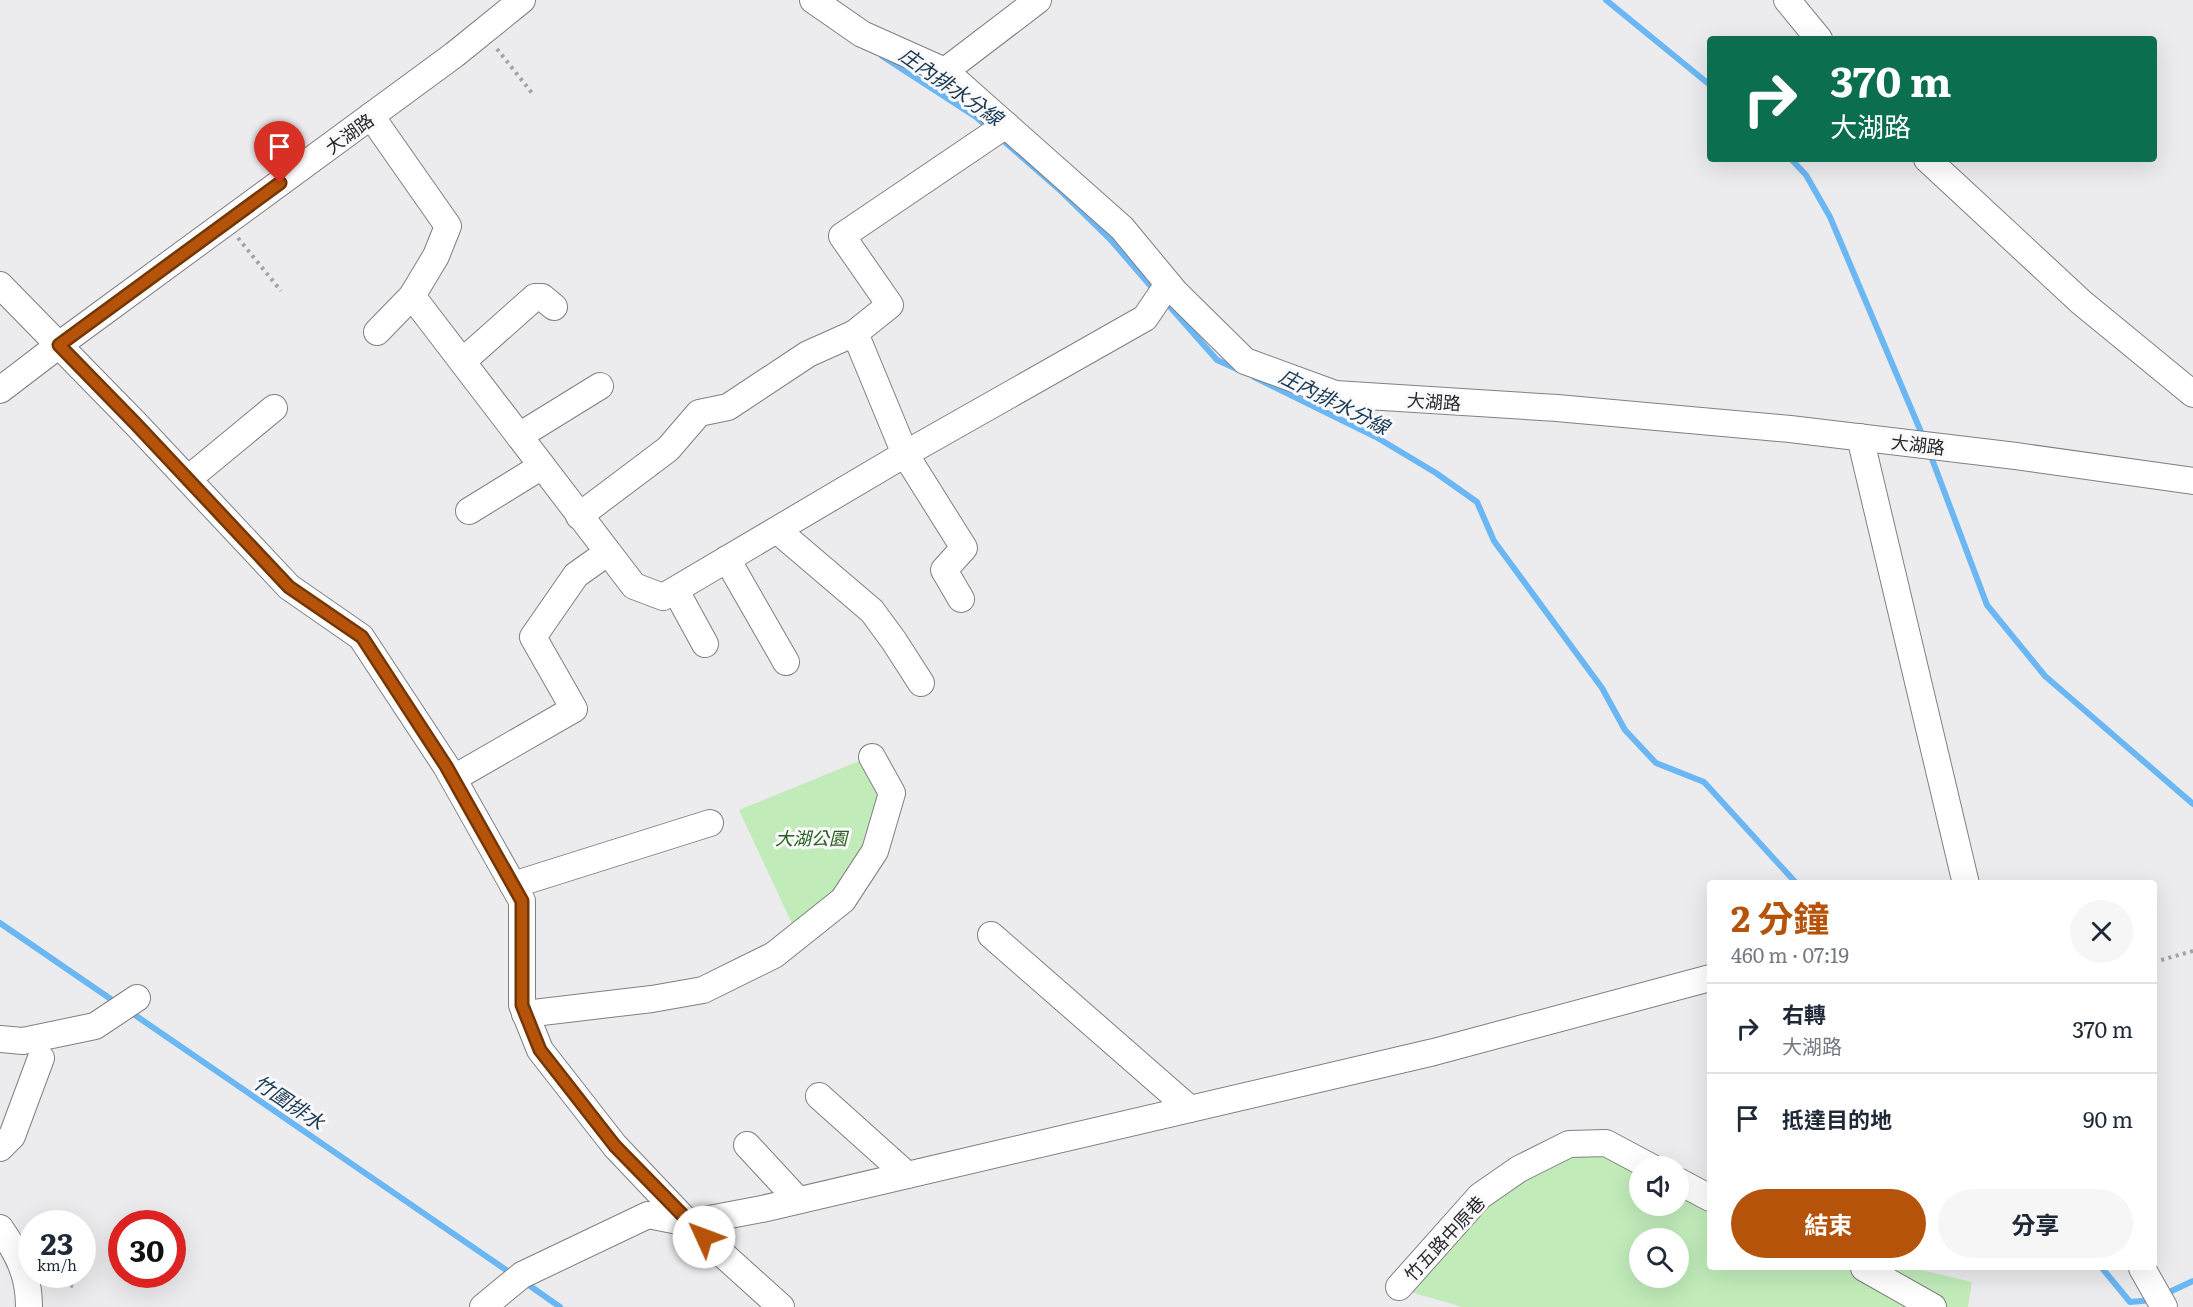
<!DOCTYPE html>
<html lang="zh-TW">
<head>
<meta charset="utf-8">
<style>
  body { margin:0; font-family:Literata,"Noto Sans TC",serif; background:#f6f6f7; color:#1f2937; height:100vh; display:flex; flex-direction:column; font-size:22px; white-space:nowrap }
  * { box-sizing:border-box; margin:0 }
  p { font-size:20px; color:#747a83 }
  .icon { flex:none; width:33px; height:33px; fill:none; stroke:currentColor; stroke-width:2; stroke-linecap:round; stroke-linejoin:round }
  .map { position:relative; flex:1; overflow:hidden }
  .sheet { position:absolute; left:1707px; top:880px; width:450px; height:390px; display:flex; flex-direction:column; background:#fff; border-radius:6px; box-shadow:0 6px 24px #0002 }
  .sheet>* { flex:none }
  .banner { position:absolute; left:1707px; top:36px; width:450px; height:126px; border-radius:6px; box-shadow:0 6px 24px #0002; background:#0b6e4f; color:#fff; overflow:hidden }
  .controls { position:absolute; left:1629px; top:1156px; display:grid; gap:12px }
  .controls a { display:grid; place-items:center; width:60px; height:60px; border-radius:50%; background:#fff; box-shadow:0 6px 24px #0002; font-size:30px }
  .speed { position:absolute; left:18px; top:1210px; display:flex; gap:12px; font-size:30px; font-weight:700; text-align:center }
  .speed>* { display:grid; place-content:center; width:78px; height:78px; border-radius:50%; background:#fff; box-shadow:0 6px 24px #0002; line-height:1 }
  .speed small { font-size:15px; font-weight:400 }
  .speed .limit { border:9px solid #d22; background:#fff; color:#111 }
  .pin { position:absolute; display:grid; place-items:center; width:51px; height:51px; color:#fff; margin:-62px -26px; border-radius:50% 50% 50% 0; rotate:-45deg; box-shadow:0 0 6px #0007 }
  .pin .icon { rotate:45deg }
  .me { position:absolute; width:66px; margin:-33px; rotate:313deg; stroke-linejoin:round; filter:drop-shadow(0 0 4px #0008) }
  .turn { display:flex; align-items:center; gap:21px; height:126px; padding:0 24px; font-size:27px }
  .turn .icon { width:78px; height:78px; stroke-width:2.5 }
  .turn b { display:block; font-size:42px; line-height:51px }
  .round { display:grid; place-items:center; flex:none; width:63px; height:63px; border-radius:32px; background:#f6f6f7 }
  .overview { display:flex; align-items:center; justify-content:space-between; height:102px; padding:0 24px }
  h1 { font-size:36px; font-weight:700; line-height:45px; color:#b45309 }
  .cta { display:flex; gap:12px; margin-top:auto; padding:12px 24px }
  .cta a { flex:1; height:69px; border-radius:36px; background:#b45309; color:#fff; font-size:24px; font-weight:700; line-height:69px; text-align:center }
  .cta a+a { background:#f6f6f7; color:#1f2937 }
  ul { padding:0; list-style:none }
  li { display:flex; align-items:center; gap:18px; height:90px; padding:0 24px; border-top:2px solid #e0e1e3 }
  li div { flex:1 }
  li b { display:block; font-size:22px }
  li em { font-style:normal }
  .map>svg:first-child { display:block }
  .green { fill:#c1ecba; fill-rule:evenodd }
  .lines { fill:none; stroke-linecap:round; stroke-linejoin:round }
  .stream { stroke:#6bb7f4; stroke-width:6 }
  .minor-casing { stroke:#807f82; stroke-width:28 }
  .path { stroke:#a3a2a4; stroke-width:4; stroke-dasharray:3 4.5; stroke-linecap:butt }
  .minor { stroke:#fff; stroke-width:26 }
  .route-casing { stroke:#753606; stroke-width:15 }
  .route { stroke:#b45309; stroke-width:10 }
  .labels { text-anchor:middle; dominant-baseline:central; stroke-width:6; stroke-linejoin:round; paint-order:stroke }
  .street-label { font-size:18px; fill:#282829; stroke:#f9f8fb }
  .park-label { font-size:18px; font-style:italic; fill:#26601b; stroke:#f9f8fb }
  .water-label { font-size:20px; font-style:italic; fill:#183952; stroke:#f9f8fb }
</style>
</head>
<body>
<div class="map">
<svg width="2193" height="1307" viewBox="0 0 2193 1307">
  <rect width="100%" height="100%" fill="#ecebee"/>
  <g class="green">
    <path d="M864 759 884 795 863 853 831 898 794 928 739 810Z"/>
    <path d="M1607 1151 1640 1167V1206H1678L1679 1185 1710 1200V1268H1913L1972 1282 1968 1307H1462L1407 1291 1474 1212 1553 1154ZM1640 1239H1678V1278H1640Z"/>
  </g>
  <g class="lines">
    <g class="stream">
      <path d="M1606 0 1710 85"/>
      <path d="M882 56 976 117 990 129"/>
      <path d="M998 136 1062 192 1110 239 1155 291"/>
      <path d="M1791 159 1806 175 1830 217 1924 439"/>
      <path d="M1164 300 1217 360 1239 370"/>
      <path d="M1254 377 1376 437 1436 473 1477 502 1494 541 1602 688 1625 730 1656 763 1704 782 1797 884"/>
      <path d="M1929 451 1987 605 2045 676 2193 804"/>
      <path d="M0 923 118 1004"/>
      <path d="M129 1011 512 1274"/>
      <path d="M2102 1268 2130 1302 2153 1300"/>
      <path d="M523 1281 560 1307"/>
      <path d="M2163 1295 2193 1281"/>
    </g>
    <g class="minor-casing">
      <g id="minor">
        <path d="M813 0 862 34 945 71 1122 228 1175 292 1245 361 1335 394 1557 408 1790 429 2016 456 2193 481"/>
        <path d="M1787 0 1819 39"/>
        <path d="M945 71 1038 0"/>
        <path d="M371 116 448 226 436 256 412 296 634 586 663 597 905 454 1145 318 1168 284"/>
        <path d="M1927 159 2081 302 2193 394"/>
        <path d="M0 285 136 424 289 587 361 637 446 766 522 901V1005L540 1050 615 1146 688 1223 781 1307"/>
        <path d="M377 332 412 296"/>
        <path d="M855 333 905 454 964 548 944 570 961 599"/>
        <path d="M463 361 535 297H542L554 307"/>
        <path d="M0 390 59 345 454 55 522 0"/>
        <path d="M519 436 600 386"/>
        <path d="M1860 437 1966 884"/>
        <path d="M188 479 274 408"/>
        <path d="M469 511 542 466"/>
        <path d="M579 516 668 449 699 413 728 407 808 354 855 333 890 305 842 236 1006 125"/>
        <path d="M777 530 872 611 894 641 921 683"/>
        <path d="M727 559 786 662"/>
        <path d="M676 591 705 644"/>
        <path d="M454 778 574 709 533 637 576 575 607 553"/>
        <path d="M513 885 710 823"/>
        <path d="M991 935 1190 1109"/>
        <path d="M525 1014 652 999 703 990 774 955 843 900 875 851 892 793 872 757"/>
        <path d="M0 1039 23 1041 95 1026 137 998"/>
        <path d="M819 1096 907 1175"/>
        <path d="M747 1145 798 1200"/>
        <path d="M0 1148 12 1136 41 1058"/>
        <path d="M1678 1181 1710 1198"/>
        <path d="M0 1228C18 1254 29 1274 29 1307"/>
        <path d="M1864 1268 1933 1307"/>
        <path d="M2142 1268 2164 1307"/>
        <path d="M1399 1287 1480 1196 1519 1169 1569 1144 1606 1143 1651 1167"/>
        <path d="M483 1307 522 1275 648 1215 688 1223 762 1209 1434 1052 1710 978"/>
      </g>
    </g>
    <g class="path">
      <path d="M497 49 532 93"/>
      <path d="M238 238 281 291"/>
      <path d="M2154 962 2193 951"/>
      <path d="M48 1282 74 1286"/>
    </g>
    <use href="#minor" class="minor"/>
  </g>
  <g class="lines">
    <g class="route-casing">
      <path id="route" d="M280 183 59 345 136 424 289 587 362 637 446 766 522 901V1005L540 1050 615 1146 704 1237"/>
    </g>
    <use href="#route" class="route"/>
  </g>
  <g class="labels">
    <g class="street-label">
      <text transform="translate(349 133) rotate(-36)">大湖路</text>
      <text transform="translate(1434 401) rotate(4)">大湖路</text>
      <text transform="translate(1918 444) rotate(7)">大湖路</text>
      <text transform="translate(1444 1238) rotate(-47)">竹五路中原巷</text>
    </g>
    <g class="park-label">
      <text x="811" y="837">大湖公園</text>
    </g>
    <g class="water-label">
      <text transform="translate(952 85) rotate(35)">庄內排水分線</text>
      <text transform="translate(1335 400) rotate(27)">庄內排水分線</text>
      <text transform="translate(290 1101) rotate(34)">竹圍排水</text>
    </g>
  </g>
</svg>
<div class="controls">
<a><svg class="icon" aria-label="sound" viewBox="0 0 24 24"><path d="M4 9h4l5-4v14l-5-4H4zM17 9q2 3 0 6"/></svg></a>
<a><svg class="icon" aria-label="search" viewBox="0 0 24 24"><circle cx="10" cy="10" r="6"/><path d="M15 15l6 6"/></svg></a>
</div>
<div class="speed"><div>23<small>km/h</small></div><div class="limit">30</div></div>
<div class="pin" style="left:280px;top:183px;background:#d93025"><svg class="icon" aria-label="arrive" viewBox="0 0 24 24"><path d="M6 21V4h12l-3 4 3 4H6"/></svg></div>
<svg class="me" style="left:704px;top:1237px" viewBox="-20 -20 40 40"><circle r="19" fill="#fff"/><path d="M0-13L10 11 0 6-10 11z" fill="#b45309"/></svg>
<div class="banner">
<div class="turn"><svg class="icon" aria-label="right" viewBox="0 0 24 24"><path d="M7 20v-9h11M14 6l5 5-5 5"/></svg><div><b>370 m</b>大湖路</div></div>
</div>
<section class="sheet">
<div class="overview"><div><h1>2 分鐘</h1><p>460 m · 07:19</p></div><a class="round"><svg class="icon" aria-label="close" viewBox="0 0 24 24"><path d="M6 6l12 12M18 6L6 18"/></svg></a></div>
<ul>
<li><svg class="icon" aria-label="right" viewBox="0 0 24 24"><path d="M7 20v-9h11M14 6l5 5-5 5"/></svg><div><b>右轉</b><p>大湖路</p></div><em>370 m</em></li>
<li><svg class="icon" aria-label="arrive" viewBox="0 0 24 24"><path d="M6 21V4h12l-3 4 3 4H6"/></svg><div><b>抵達目的地</b></div><em>90 m</em></li>
</ul>
<div class="cta"><a>結束</a><a>分享</a></div>
</section>
</div>
</body>
</html>
